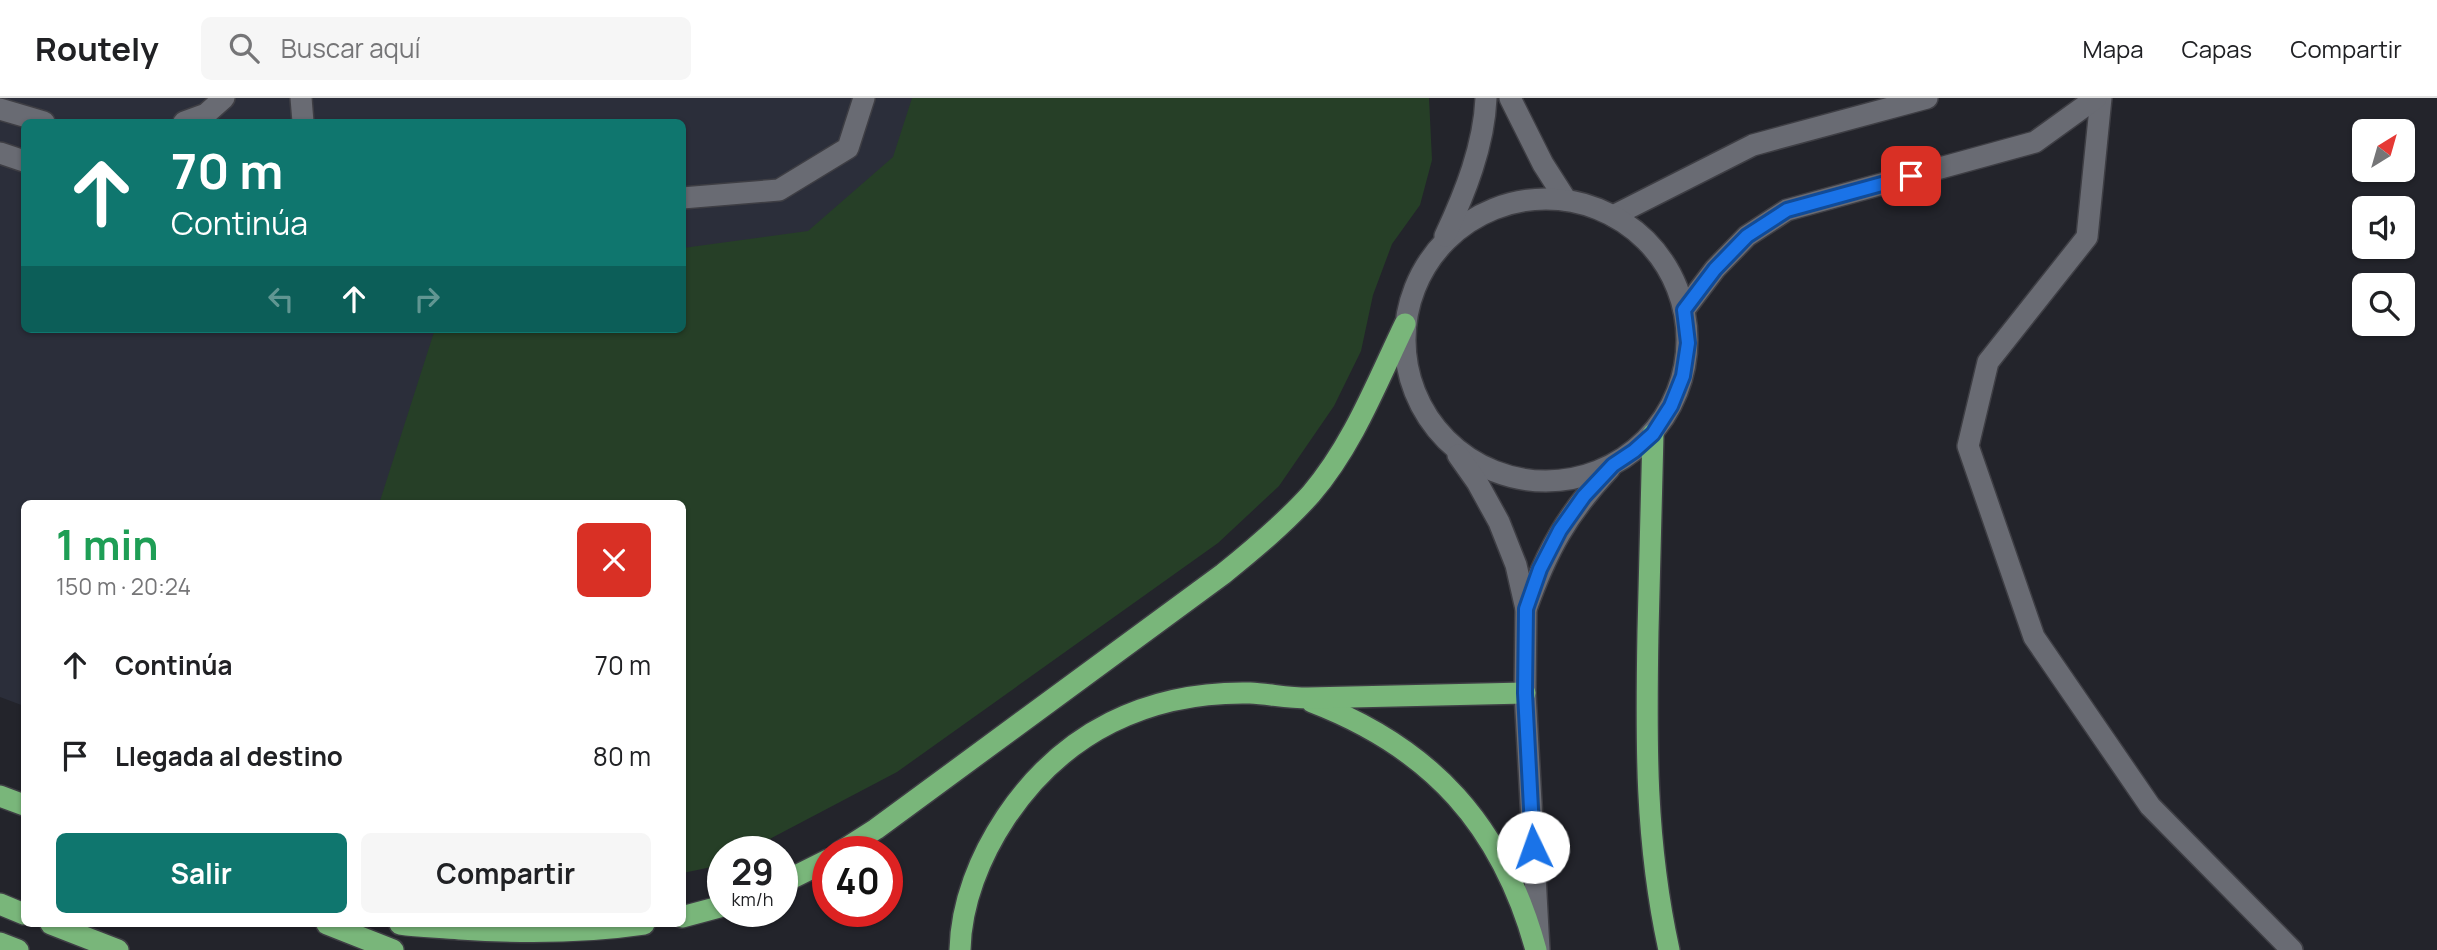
<!DOCTYPE html>
<html lang="es">
<head>
<meta charset="utf-8">
<style>
  body { margin:0; font-family:Manrope,sans-serif; background:#f6f6f6; color:#202124; height:100vh; display:flex; flex-direction:column; font-size:26px; white-space:nowrap }
  * { box-sizing:border-box; margin:0 }
  p { font-size:23px; color:#757577 }
  .icon { flex:none; width:38px; height:38px; fill:none; stroke:currentColor; stroke-width:2; stroke-linecap:round; stroke-linejoin:round }
  .map { position:relative; flex:1; overflow:hidden }
  .panel { position:absolute; left:21px; top:402px; width:665px; height:427px; display:flex; flex-direction:column; background:#fff; border-radius:10px; box-shadow:0 2px 5px #0004 }
  .panel>* { flex:none }
  .guide { position:absolute; left:21px; top:21px; width:665px; height:214px; border-radius:10px; box-shadow:0 2px 5px #0004; background:#0f766e; color:#fff; overflow:hidden }
  .needle { width:46px; rotate:37deg }
  .buttons { position:absolute; left:2352px; top:21px; display:grid; gap:14px }
  .buttons a { display:grid; place-items:center; width:63px; height:63px; border-radius:10px; background:#fff; box-shadow:0 2px 5px #0004; font-size:35px }
  .speed { position:absolute; left:707px; top:738px; display:flex; gap:14px; font-size:35px; font-weight:700; text-align:center }
  .speed>* { display:grid; place-content:center; width:91px; height:91px; border-radius:50%; background:#fff; box-shadow:0 2px 5px #0004; line-height:1 }
  .speed small { font-size:18px; font-weight:400 }
  .speed .limit { border:10px solid #d22; background:#fff; color:#111 }
  .pin { position:absolute; display:grid; place-items:center; width:60px; height:60px; color:#fff; margin:-30px; border-radius:14px; box-shadow:0 4px 10px #0006 }
  .me { position:absolute; width:77px; margin:-38px; rotate:357deg; stroke-linejoin:round; filter:drop-shadow(0 0 5px #0008) }
  .turn { display:flex; align-items:center; gap:24px; height:147px; padding:0 35px; font-size:32px }
  .turn .icon { width:91px; height:91px; stroke-width:2.5 }
  .turn b { display:block; font-size:49px; line-height:60px }
  .lanes { display:flex; align-items:center; height:66px; padding:0 35px; background:#0003; justify-content:center; gap:35px; direction:ltr }
  .lanes .off { opacity:.35 }
  .round { display:grid; place-items:center; flex:none; width:74px; height:74px; border-radius:10px; background:#f6f6f6 }
  .overview { display:flex; align-items:center; justify-content:space-between; height:119px; padding:0 35px }
  h1 { font-size:42px; font-weight:700; line-height:52px; color:#1e9e55 }
  .button { display:flex; gap:14px; margin-top:auto; padding:14px 35px }
  .button a { flex:1; height:80px; border-radius:10px; background:#0f766e; color:#fff; font-size:28px; font-weight:700; line-height:80px; text-align:center }
  .button a+a { background:#f6f6f6; color:#202124 }
  ul { padding:0; list-style:none }
  li { display:flex; align-items:center; gap:21px; height:91px; padding:0 35px }
  li div { flex:1 }
  li b { display:block; font-size:26px }
  li em { font-style:normal }
  header { display:flex; align-items:center; gap:42px; box-sizing:border-box; height:98px; padding:0 35px; background:#fff; border-bottom:2px solid #e0e0e0 }
  header strong { font-size:33px }
  nav { display:flex; gap:38px; margin-inline-start:auto; font-size:24px }
  .search { width:490px; height:63px; background:#f6f6f6; display:flex; align-items:center; gap:18px; box-sizing:border-box; padding:0 24px; border-radius:10px; color:#757577; font-size:26px }
  .map>svg:first-child { display:block }
  .built { fill:#2b2e3a; fill-rule:evenodd }
  .green { fill:#263f27 }
  .lines { fill:none; stroke-linecap:round; stroke-linejoin:round }
  .street-casing { stroke:#3e3e44; stroke-width:24 }
  .secondary-casing { stroke:#3e3e44; stroke-width:24 }
  .highway-casing { stroke:#3e3e44; stroke-width:24 }
  .street { stroke:#696b73; stroke-width:21 }
  .secondary { stroke:#696b73; stroke-width:21 }
  .highway { stroke:#79b67a; stroke-width:21 }
  .route-casing { stroke:#114b97; stroke-width:18 }
  .route { stroke:#1a73e8; stroke-width:12 }
</style>
</head>
<body>
<header>
<strong>Routely</strong>
<div class="search"><svg class="icon" aria-label="search" viewBox="0 0 24 24"><circle cx="10" cy="10" r="6"/><path d="M15 15l6 6"/></svg>Buscar aquí</div>
<nav><a>Mapa</a><a>Capas</a><a>Compartir</a></nav>
</header>
<div class="map">
<svg width="2437" height="852" viewBox="0 0 2437 852">
  <rect width="100%" height="100%" fill="#23242b"/>
  <path class="built" d="M0 0H1396L682 406H24V608L0 599ZM24 24H682V231H24Z"/>
  <path class="green" d="M912 0H1429L1432 62 1420 107 1392 146 1373 197 1361 253 1334 308 1279 388 1218 445 897 674 745 754H723L721 767 683 775 682 406H379L435 231H682L683 150 808 133 893 59Z"/>
  <g class="lines">
    <g class="street-casing">
      <g id="street">
        <path d="M301 0 303 24"/>
        <path d="M2101 0 2087 139 1988 264 1968 348 2034 539 2150 708 2292 852"/>
        <path d="M0 11 44 24"/>
        <path d="M184 24 206 16 224 0"/>
        <path d="M0 55 24 63"/>
        <path d="M682 100 779 92 848 50 864 0"/>
        <path d="M1613 118 1753 47 1927 0"/>
        <path d="M1684 212 1715 171 1747 138 1787 112 2035 44 2096 0"/>
      </g>
    </g>
    <g class="secondary-casing">
      <g id="secondary">
        <path d="M1510 0 1543 66 1566 102"/>
        <circle cx="1546" cy="242" r="141"/>
        <path d="M1445 138C1465 95 1484 48 1486 0"/>
        <path d="M1458 357 1477 384 1499 424 1516 467 1526 511 1525 595 1539 851"/>
        <path d="M1526 511C1547 452 1567 416 1610 370"/>
      </g>
    </g>
    <g class="highway-casing">
      <g id="highway">
        <path d="M1653 336C1651 402 1650 467 1648 533 1646 644 1645 743 1669 852"/>
        <path d="M1312 604C1432 650 1502 728 1536 852"/>
        <path d="M0 698 24 707"/>
        <path d="M840 754 876 731 1223 476C1254 451 1284 426 1311 396 1353 347 1377 284 1405 226"/>
        <path d="M782 785 828 762"/>
        <path d="M0 806 24 816"/>
        <path d="M682 819 723 808"/>
        <path d="M51 826 118 852"/>
        <path d="M327 826 393 852"/>
        <path d="M400 826C420 829 440 829 460 831 522 835 583 835 644 826"/>
        <path d="M0 845 18 852"/>
        <path d="M960 852C961 805 980 758 1006 719 1063 634 1148 593 1250 595 1269 596 1288 600 1308 600 1380 598 1452 596 1525 595"/>
      </g>
    </g>
    <use href="#street" class="street"/>
    <use href="#secondary" class="secondary"/>
    <use href="#highway" class="highway"/>
  </g>
  <g class="lines">
    <g class="route-casing">
      <path id="route" d="M1533 749 1525 595 1526 511 1540 471 1560 432 1584 398 1613 367 1634 353 1653 336 1671 308 1683 278 1688 245 1684 212 1715 171 1747 138 1787 112 1911 78"/>
    </g>
    <use href="#route" class="route"/>
  </g>
</svg>
<div class="buttons">
<a><svg class="needle" viewBox="-14 -14 28 28"><path d="M0-13l5 13h-10z" fill="#e53935"/><path d="M0 13l5-13h-10z" fill="#757577"/></svg></a>
<a><svg class="icon" aria-label="sound" viewBox="0 0 24 24"><path d="M4 9h4l5-4v14l-5-4H4zM17 9q2 3 0 6"/></svg></a>
<a><svg class="icon" aria-label="search" viewBox="0 0 24 24"><circle cx="10" cy="10" r="6"/><path d="M15 15l6 6"/></svg></a>
</div>
<div class="speed"><div>29<small>km/h</small></div><div class="limit">40</div></div>
<div class="pin" style="left:1911px;top:78px;background:#d93025"><svg class="icon" aria-label="arrive" viewBox="0 0 24 24"><path d="M6 21V4h12l-3 4 3 4H6"/></svg></div>
<svg class="me" style="left:1533px;top:749px" viewBox="-20 -20 40 40"><circle r="19" fill="#fff"/><path d="M0-13L10 11 0 6-10 11z" fill="#1a73e8"/></svg>
<div class="guide">
<div class="turn"><svg class="icon" aria-label="ahead" viewBox="0 0 24 24"><path d="M12 20V5M6 11l6-6 6 6"/></svg><div><b>70 m</b>Continúa</div></div>
<div class="lanes"><svg class="icon off" aria-label="left" viewBox="0 0 24 24"><path d="M17 20v-9H6M10 6l-5 5 5 5"/></svg><svg class="icon" aria-label="ahead" viewBox="0 0 24 24"><path d="M12 20V5M6 11l6-6 6 6"/></svg><svg class="icon off" aria-label="right" viewBox="0 0 24 24"><path d="M7 20v-9h11M14 6l5 5-5 5"/></svg></div>
</div>
<section class="panel">
<div class="overview"><div><h1>1 min</h1><p>150 m · 20:24</p></div><a class="round" style="background:#d93025;color:#fff"><svg class="icon" aria-label="close" viewBox="0 0 24 24"><path d="M6 6l12 12M18 6L6 18"/></svg></a></div>
<ul>
<li><svg class="icon" aria-label="ahead" viewBox="0 0 24 24"><path d="M12 20V5M6 11l6-6 6 6"/></svg><div><b>Continúa</b></div><em>70 m</em></li>
<li><svg class="icon" aria-label="arrive" viewBox="0 0 24 24"><path d="M6 21V4h12l-3 4 3 4H6"/></svg><div><b>Llegada al destino</b></div><em>80 m</em></li>
</ul>
<div class="button"><a>Salir</a><a>Compartir</a></div>
</section>
</div>
</body>
</html>
